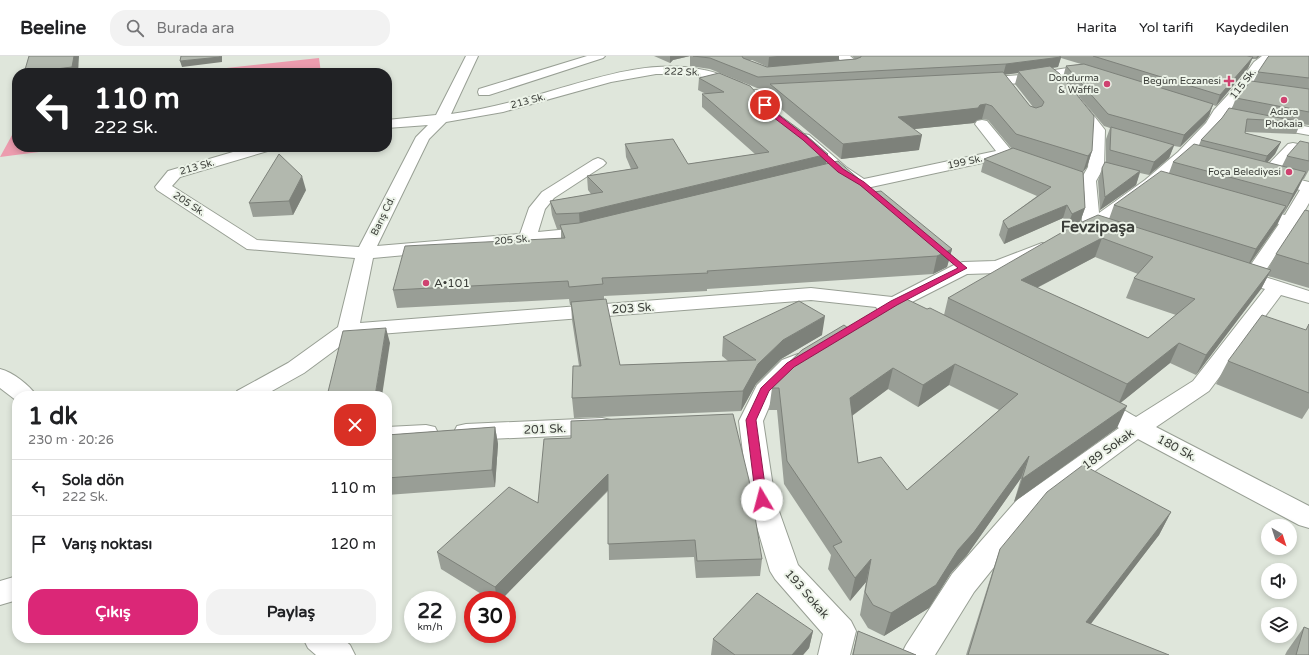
<!DOCTYPE html>
<html lang="tr">
<head>
<meta charset="utf-8">
<style>
  body { margin:0; font-family:"Varela Round",sans-serif; background:#f2f2f2; color:#202124; height:100vh; display:flex; flex-direction:column; font-size:15px; white-space:nowrap }
  * { box-sizing:border-box; margin:0 }
  p { font-size:13px; color:#757577 }
  .icon { flex:none; width:22px; height:22px; fill:none; stroke:currentColor; stroke-width:2; stroke-linecap:round; stroke-linejoin:round }
  .map { position:relative; flex:1; overflow:hidden }
  .side { position:absolute; left:12px; top:335px; width:380px; height:252px; display:flex; flex-direction:column; background:#fff; border-radius:16px; box-shadow:0 2px 6px #0003 }
  .side>* { flex:none }
  .top-card { position:absolute; left:12px; top:12px; width:380px; height:84px; border-radius:16px; box-shadow:0 2px 6px #0003; background:#202124; color:#fff; overflow:hidden }
  .needle { width:26px; rotate:141deg }
  .controls { position:absolute; left:1261px; top:463px; display:grid; gap:8px }
  .controls a { display:grid; place-items:center; width:36px; height:36px; border-radius:50%; background:#fff; box-shadow:0 2px 6px #0003; font-size:20px }
  .speed { position:absolute; left:404px; top:535px; display:flex; gap:8px; font-size:20px; font-weight:700; text-align:center }
  .speed>* { display:grid; place-content:center; width:52px; height:52px; border-radius:50%; background:#fff; box-shadow:0 2px 6px #0003; line-height:1 }
  .speed small { font-size:10px; font-weight:400 }
  .speed .limit { border:6px solid #d22; background:#fff; color:#111 }
  .pin { position:absolute; display:grid; place-items:center; width:34px; height:34px; color:#fff; margin:-17px; border:2px solid #fff; border-radius:50%; box-shadow:0 1px 4px #0007 }
  .me { position:absolute; width:44px; margin:-22px; rotate:352deg; stroke-linejoin:round; filter:drop-shadow(0 0 3px #0008) }
  .turn { display:flex; align-items:center; gap:14px; height:84px; padding:0 16px; font-size:18px }
  .turn .icon { width:52px; height:52px; stroke-width:2.5 }
  .turn b { display:block; font-size:28px; line-height:34px }
  .round { display:grid; place-items:center; flex:none; width:42px; height:42px; border-radius:16px; background:#f2f2f2 }
  .headline { display:flex; align-items:center; justify-content:space-between; height:68px; padding:0 16px }
  h1 { font-size:24px; font-weight:700; line-height:30px }
  .cta { display:flex; gap:8px; margin-top:auto; padding:8px 16px }
  .cta a { flex:1; height:46px; border-radius:16px; background:#db2777; color:#fff; font-size:16px; font-weight:700; line-height:46px; text-align:center }
  .cta a+a { background:#f2f2f2; color:#202124 }
  ul { padding:0; list-style:none }
  li { display:flex; align-items:center; gap:12px; height:56px; padding:0 16px; border-top:1px solid #e0e0e0 }
  li div { flex:1 }
  li b { display:block; font-size:15px }
  li em { font-style:normal }
  header { display:flex; align-items:center; gap:24px; box-sizing:border-box; height:56px; padding:0 20px; background:#fff; border-bottom:1px solid #e0e0e0 }
  header strong { font-size:19px }
  nav { display:flex; gap:22px; margin-inline-start:auto; font-size:14px }
  .search { width:280px; height:36px; background:#f2f2f2; display:flex; align-items:center; gap:10px; box-sizing:border-box; padding:0 14px; border-radius:16px; color:#757577; font-size:15px }
  .map>svg:first-child { display:block }
  .green { fill:#ec9cae }
  .lines { fill:none; stroke-linecap:round; stroke-linejoin:round }
  .minor-casing { stroke:#989f94; stroke-width:2 }
  .minor { fill:#fff; fill-rule:evenodd }
  .wall { fill:#999e96; fill-rule:evenodd }
  .shaded-wall { fill:#7d817a }
  .building { fill:#b2b8ae; stroke:#7d817a; fill-rule:evenodd }
  .route { fill:#db2777; stroke:#8e194d }
  .poi-dot { fill:#cf4270; stroke:#ecf3e8; stroke-width:1.5 }
  .labels { text-anchor:middle; dominant-baseline:central; stroke-width:4; stroke-linejoin:round; paint-order:stroke }
  .far-street-label { font-size:10px; fill:#3b3e39; stroke:#ecf3e8 }
  .far-poi-label { font-size:10px; fill:#3b3e39; stroke:#ecf3e8; text-anchor:end }
  .poi-label { font-size:12px; fill:#3b3e39; stroke:#ecf3e8; text-anchor:start }
  .street-label { font-size:12px; fill:#3b3e39; stroke:#ecf3e8 }
  .district-label { font-size:16px; font-weight:bold; fill:#3b3e39; stroke:#ecf3e8 }
</style>
</head>
<body>
<header>
<strong>Beeline</strong>
<div class="search"><svg class="icon" aria-label="search" viewBox="0 0 24 24"><circle cx="10" cy="10" r="6"/><path d="M15 15l6 6"/></svg>Burada ara</div>
<nav><a>Harita</a><a>Yol tarifi</a><a>Kaydedilen</a></nav>
</header>
<div class="map">
<svg width="1309" height="599" viewBox="0 0 1309 599">
  <rect width="100%" height="100%" fill="#dfe6db"/>
  <g class="green">
    <path d="M319 2 321 17H181Z"/>
    <path d="M17 70V91H78L0 101Z"/>
  </g>
  <g class="lines">
    <g class="minor-casing">
      <g id="minor">
        <path d="M466 0H478L451 58C480 54 509 47 537 39 591 24 648 2 704 14 717 16 729 23 742 27L743 30 742 33 737 34 703 21 679 18H656L611 26 503 56 446 66 429 83 377 190 520 178 529 152 542 136 593 104 598 102 603 104 606 107 603 110 554 142 545 153 538 176 590 171 596 172 599 176 596 180 580 183 373 202 360 267 811 232 892 241 956 208 963 206 995 205 1042 187 1048 188 1051 192 1048 196 1005 215 998 217 967 218 910 247 926 256 929 260 926 264C914 267 906 261 895 255L886 258 879 256 876 251 811 244 354 280 304 317 263 340H233L237 335 288 307 338 271 355 202 247 193 157 134 155 131 168 115 250 91H273L271 94 180 121 172 130 257 184 359 191 416 81 428 69 387 72V64L436 59Z"/>
        <path d="M587 0H605L603 2 489 39H479L478 36 479 33Z"/>
        <path d="M836 0H850L860 8 858 11C849 13 838 15 829 13L827 10 829 7 842 6Z"/>
        <path d="M1262 0H1275L1262 11 1248 34 1225 59 1216 73 1188 102 1157 130 1104 169 1108 170 1111 174 1108 178C1100 180 1098 176 1092 176 1084 177 1084 183 1073 180L1070 176 1073 172 1082 168 1080 125 1088 111 1091 74 1068 45 1070 42H1080L1105 74 1104 111 1096 125 1099 157 1145 124 1178 96 1206 67 1214 54 1238 28 1254 6Z"/>
        <path d="M1080 10 1084 11 1086 14 1084 17 1023 27 978 30 974 29 972 26 974 23 978 22 1023 19Z"/>
        <path d="M798 31 803 32 804 35 803 38 755 42 750 41 748 38 750 35 755 34Z"/>
        <path d="M982 64 987 65 1011 94 1024 99 1027 102 1024 105 1019 107 1005 102 862 133 856 131 854 128 834 117 797 82 799 79 804 78 809 79 846 111 864 123 996 95 975 68 977 65Z"/>
        <path d="M1269 64 1309 71V79L1264 71 1262 68 1264 65Z"/>
        <path d="M1293 87 1298 88 1300 91 1276 118 1309 126V147L1300 163 1309 166V176L1294 172 1262 220 1309 235V247L1281 239 1209 335 1156 371 1309 450V472L1299 469 1138 383 1037 458 974 536 935 599H901L906 589 952 518 1017 444 1119 372 1086 354 1082 349 1086 344C1103 339 1121 353 1136 361L1193 325 1265 233 1255 230 1254 228 1244 227 1241 223 1279 168 1246 159 1243 155 1246 151 1252 150 1285 159 1300 134 1259 123 1257 120 1288 88Z"/>
        <path d="M798 298 806 300 809 305 806 310 798 314 775 337 763 365 775 444 798 509 851 565 856 575 850 599H818L823 578 775 523 770 515 749 444 739 365 757 329 782 304Z"/>
        <path d="M0 313C13 316 29 329 37 340H17V345L0 332Z"/>
        <path d="M602 362 611 364 614 370 611 376 602 378 466 384 457 382 454 376 457 370 466 368Z"/>
        <path d="M426 369 435 371 438 377 435 383 426 385 387 387V371Z"/>
        <path d="M17 520V544L0 549V525Z"/>
        <path d="M303 582H342L350 589 355 599H316L308 592Z"/>
      </g>
    </g>
    <use href="#minor" class="minor"/>
  </g>
  <g class="wall">
    <path d="M654 0H839V4L855 3 852 0H1260L1256 3H1252L1248 12 1216 50 1213 49 1209 60 1205 66 1180 91 1174 90 1169 102 1149 119 1140 117 1136 129 1100 154 1098 125 1102 112 1106 106V83L1110 72 1104 70 1063 21 1066 10 1081 8 1061 2 1058 11 1052 12 1092 95 1087 111 1083 116 1085 152 1080 166 1067 172 1063 162 1004 188 999 179 1003 165 1037 140 981 116 984 103 1012 93 988 64 982 63 977 64 974 67 914 73 919 94 841 103 768 42 769 32H757L710 13 690 10V0L673 4 670 7ZM748 4H752L768 11H767ZM1018 17 1015 28 1033 51 1030 50 1004 18Z"/>
    <path d="M1309 0V69L1300 68 1296 78 1245 76V77L1281 86 1275 98 1267 107 1282 110 1287 100 1309 87V114L1304 123H1303L1297 135 1284 157H1283L1277 169 1250 208 1268 213 1276 198 1309 155V232L1268 220 1261 233 1196 319 1170 307 1120 347 1117 372 1014 446 1021 422 967 499 951 517 929 552 884 580 868 572 860 559 866 526 850 545 828 513 831 499 784 428 777 354H769L772 332 848 272 927 253 944 259 948 242 1109 163 1114 149 1169 117 1173 106 1199 89 1201 84 1232 52 1236 42 1254 26 1258 16ZM1095 201 1138 218 1134 222 1126 242 1176 259 1148 282 1037 232ZM949 329 999 354 907 434 858 407 852 360 888 333 918 351Z"/>
    <path d="M699 22 770 52 826 108 874 136 952 193 947 211 933 218 707 233V235L604 240V243L620 309 728 305 722 300 723 281 822 279 781 303 756 328 741 355 574 362 572 342 579 310 572 264 571 249H570L569 243 397 252 393 234 561 182V173H557L552 159 550 145 591 138 588 134 587 120 631 113 626 101 625 88 688 108 755 98 702 51V38H706L698 34Z"/>
    <path d="M306 134 293 159 253 161 249 147Z"/>
    <path d="M1309 268V352L1302 363 1216 328 1228 305 1306 274Z"/>
    <path d="M495 371 498 388 495 431 387 439V379Z"/>
    <path d="M571 382 762 503 760 520 696 522 694 501 609 504 608 435 501 544H491L441 513 437 496 538 447Z"/>
    <path d="M1171 456 1159 479 1090 568 1169 599H966L992 517 1000 493Z"/>
    <path d="M1304 571 1309 599H1285L1287 595Z"/>
    <path d="M813 575 809 592 803 599H711L713 583Z"/>
    <path d="M858 575 916 599H852Z"/>
  </g>
  <g class="shaded-wall">
    <path d="M74 0H79L78 17H27Z"/>
    <path d="M222 0V6L182 11 180 5Z"/>
    <path d="M670 0H690L673 4 670 7Z"/>
    <path d="M777 0H839V5L768 11 769 1Z"/>
    <path d="M1257 0H1260L1256 3Z"/>
    <path d="M1061 1 1058 11 1020 16 1018 15V17L1003 19 1006 8Z"/>
    <path d="M1253 1 1248 12 1216 50 1220 39Z"/>
    <path d="M986 48 982 63 977 64 974 67 895 75 898 61Z"/>
    <path d="M1213 48 1209 60 1205 66 1180 91 1184 79Z"/>
    <path d="M922 79 919 94 841 103 843 88Z"/>
    <path d="M1281 86 1275 98 1262 112 1267 100Z"/>
    <path d="M1174 89 1169 102 1149 119 1154 106Z"/>
    <path d="M1092 95 1087 111 1083 116 1088 100Z"/>
    <path d="M828 98 826 111 580 172 579 157Z"/>
    <path d="M1140 115 1136 129 1100 154 1105 141Z"/>
    <path d="M1306 116 1297 135 1284 157 1293 138Z"/>
    <path d="M302 120 306 134 293 159 289 145Z"/>
    <path d="M1067 149 1063 162 1004 188 1008 173Z"/>
    <path d="M1286 150 1277 169 1246 213 1256 193Z"/>
    <path d="M1085 152 1080 166 1067 172 1072 158Z"/>
    <path d="M1102 182 1095 201 1015 243 1021 224Z"/>
    <path d="M952 193 947 211 933 218 937 200Z"/>
    <path d="M1271 214 1261 233 1196 319 1206 299Z"/>
    <path d="M825 260 822 279 781 303 756 328 741 355 743 335 758 308 783 284Z"/>
    <path d="M386 272 390 287 382 340H375Z"/>
    <path d="M1179 287 1170 307 1118 349 1127 328Z"/>
    <path d="M955 308 949 329 918 351 923 329Z"/>
    <path d="M893 312 888 333 846 364 850 342Z"/>
    <path d="M1127 350 1117 372 1014 446 1022 423Z"/>
    <path d="M495 371 498 388 495 431 492 414Z"/>
    <path d="M1029 400 1021 422 967 499 951 517 929 552 884 580 891 557 958 494Z"/>
    <path d="M608 418V434L501 544H497L495 531Z"/>
    <path d="M1171 456 1159 479 1074 590 1086 566Z"/>
    <path d="M871 503 866 526 850 545 855 522Z"/>
    <path d="M813 575 809 592 803 599H792Z"/>
  </g>
  <g class="building">
    <path d="M29 0H74L72 11 24 17Z"/>
    <path d="M181 0H220V1L180 5Z"/>
    <path d="M693 0H742L743 2 767 11 856 3 861 1V0H1059L1061 1 1006 8 758 21 710 2Z"/>
    <path d="M1093 0H1247L1253 1 1220 39Z"/>
    <path d="M1269 0H1309V22L1258 16 1268 1Z"/>
    <path d="M1084 8 1213 48 1210 54 1184 79 1108 58 1066 10Z"/>
    <path d="M1050 10 1060 18 1094 60 1092 95 1088 100 1016 78 992 50 986 48 980 49 978 52 898 61 922 79 843 88 770 28 1003 16 1030 50 1036 52 1042 50 1044 46 1018 15Z"/>
    <path d="M719 17 750 30 770 52 800 74 828 98 579 157 556 158 550 145 603 136 587 120 638 112 625 88 673 83 688 108 769 96 702 38 724 36 699 22Z"/>
    <path d="M1251 25 1309 33V56L1236 42Z"/>
    <path d="M1229 52 1301 66 1247 63 1245 77 1281 86 1267 100 1201 84 1222 62Z"/>
    <path d="M1111 71 1174 89 1154 106 1110 94Z"/>
    <path d="M1300 85 1309 87V105L1287 100Z"/>
    <path d="M1194 88 1306 116 1293 138 1173 106Z"/>
    <path d="M1013 92 1083 116 1085 152 1072 158 1067 149 1008 173 1003 165 1051 131 984 103Z"/>
    <path d="M279 98 302 120 289 145 249 147Z"/>
    <path d="M838 105 874 136 881 135 952 193 937 200 707 215 708 217 602 222 603 228 569 231 568 225 393 234 405 190 565 182 560 169 579 167Z"/>
    <path d="M1105 106 1140 115 1105 141 1102 112Z"/>
    <path d="M1161 115 1286 150 1256 193 1114 149Z"/>
    <path d="M1305 154 1309 155V208L1276 198Z"/>
    <path d="M1098 159 1271 214 1206 299 1179 287 1127 328 948 242 1073 170ZM1102 182 1153 201 1134 222 1195 243 1148 282 1021 224Z"/>
    <path d="M902 241 927 253 930 252 1127 350 1022 423 1029 400 974 476 958 494 936 529 891 557 873 549 865 536 871 503 855 522 833 490 842 486 787 405 779 332H772L779 316 802 294 844 269 848 272ZM955 308 1018 338 907 434 881 401 858 407 850 342 893 312 923 329Z"/>
    <path d="M606 243 620 309 756 304 723 281 799 245 825 260 783 284 758 308 743 335 572 342 573 310H581L571 246Z"/>
    <path d="M1262 259 1306 274 1309 268V337L1228 305Z"/>
    <path d="M386 272 375 340H327L343 275Z"/>
    <path d="M733 358 749 424 762 503 697 505 695 484 608 488V418L495 531 437 496 509 431 538 447 544 383 571 382V365Z"/>
    <path d="M495 371 492 414 387 422V379Z"/>
    <path d="M1083 409 1171 456 1086 566 1169 599H968L1000 493 1047 436Z"/>
    <path d="M757 537 813 575 792 599H735L713 583Z"/>
    <path d="M1304 571 1309 573V599H1296Z"/>
    <path d="M858 575 916 599H853Z"/>
  </g>
  <path class="route" d="M763 47H767L777 58 807 81 843 113 864 126 967 212 897 249 794 311 769 335 756 364 767 444 766 447 762 448 758 447 756 444 746 364 761 332 787 307 891 245 958 212 860 129 838 116 803 84 773 61 763 50Z"/>
  <g class="poi-dot">
    <path d="M1227 19h4v4h4v4h-4v4h-4v-4h-4v-4h4z"/>
    <circle cx="1107" cy="28" r="4"/>
    <circle cx="1284" cy="44" r="4"/>
    <circle cx="1289" cy="116" r="4"/>
    <circle cx="426" cy="227" r="4"/>
  </g>
  <g class="labels">
    <g class="far-street-label">
      <text transform="translate(682 16) rotate(2)">222 Sk.</text>
      <text transform="translate(1243 28) rotate(-52)">115 Sk.</text>
      <text transform="translate(528 45) rotate(-15)">213 Sk.</text>
      <text transform="translate(965 106) rotate(-12)">199 Sk.</text>
      <text transform="translate(197 111) rotate(-16)">213 Sk.</text>
      <text transform="translate(189 148) rotate(33)">205 Sk.</text>
      <text transform="translate(383 160) rotate(-64)">Barış Cd.</text>
      <text transform="translate(512 184) rotate(-5)">205 Sk.</text>
    </g>
    <g class="far-poi-label">
      <text x="1099" y="22">Dondurma<tspan x="1099" dy="12">&amp; Waffle</tspan></text>
      <text x="1221" y="25">Begüm Eczanesi</text>
      <text x="1284" y="56" text-anchor="middle">Adara<tspan x="1284" dy="12">Phokaia</tspan></text>
      <text x="1281" y="116">Foça Belediyesi</text>
    </g>
    <g class="poi-label">
      <text x="434" y="227">A•101</text>
    </g>
    <g class="street-label">
      <text transform="translate(633 252) rotate(-4)">203 Sk.</text>
      <text transform="translate(545 373) rotate(-2)">201 Sk.</text>
      <text transform="translate(1177 392) rotate(28)">180 Sk.</text>
      <text transform="translate(1108 393) rotate(-36)">189 Sokak</text>
      <text transform="translate(807 538) rotate(49)">193 Sokak</text>
    </g>
    <g class="district-label">
      <text x="1098" y="171">Fevzipaşa</text>
    </g>
  </g>
</svg>
<div class="controls">
<a><svg class="needle" viewBox="-14 -14 28 28"><path d="M0-13l5 13h-10z" fill="#e53935"/><path d="M0 13l5-13h-10z" fill="#757577"/></svg></a>
<a><svg class="icon" aria-label="sound" viewBox="0 0 24 24"><path d="M4 9h4l5-4v14l-5-4H4zM17 9q2 3 0 6"/></svg></a>
<a><svg class="icon" aria-label="layers" viewBox="0 0 24 24"><path d="M12 4l9 5-9 5-9-5zM3 14l9 5 9-5"/></svg></a>
</div>
<div class="speed"><div>22<small>km/h</small></div><div class="limit">30</div></div>
<div class="pin" style="left:765px;top:49px;background:#d93025"><svg class="icon" aria-label="arrive" viewBox="0 0 24 24"><path d="M6 21V4h12l-3 4 3 4H6"/></svg></div>
<svg class="me" style="left:762px;top:444px" viewBox="-20 -20 40 40"><circle r="19" fill="#fff"/><path d="M0-13L10 11 0 6-10 11z" fill="#db2777"/></svg>
<div class="top-card">
<div class="turn"><svg class="icon" aria-label="left" viewBox="0 0 24 24"><path d="M17 20v-9H6M10 6l-5 5 5 5"/></svg><div><b>110 m</b>222 Sk.</div></div>
</div>
<section class="side">
<div class="headline"><div><h1>1 dk</h1><p>230 m · 20:26</p></div><a class="round" style="background:#d93025;color:#fff"><svg class="icon" aria-label="close" viewBox="0 0 24 24"><path d="M6 6l12 12M18 6L6 18"/></svg></a></div>
<ul>
<li><svg class="icon" aria-label="left" viewBox="0 0 24 24"><path d="M17 20v-9H6M10 6l-5 5 5 5"/></svg><div><b>Sola dön</b><p>222 Sk.</p></div><em>110 m</em></li>
<li><svg class="icon" aria-label="arrive" viewBox="0 0 24 24"><path d="M6 21V4h12l-3 4 3 4H6"/></svg><div><b>Varış noktası</b></div><em>120 m</em></li>
</ul>
<div class="cta"><a>Çıkış</a><a>Paylaş</a></div>
</section>
</div>
</body>
</html>
